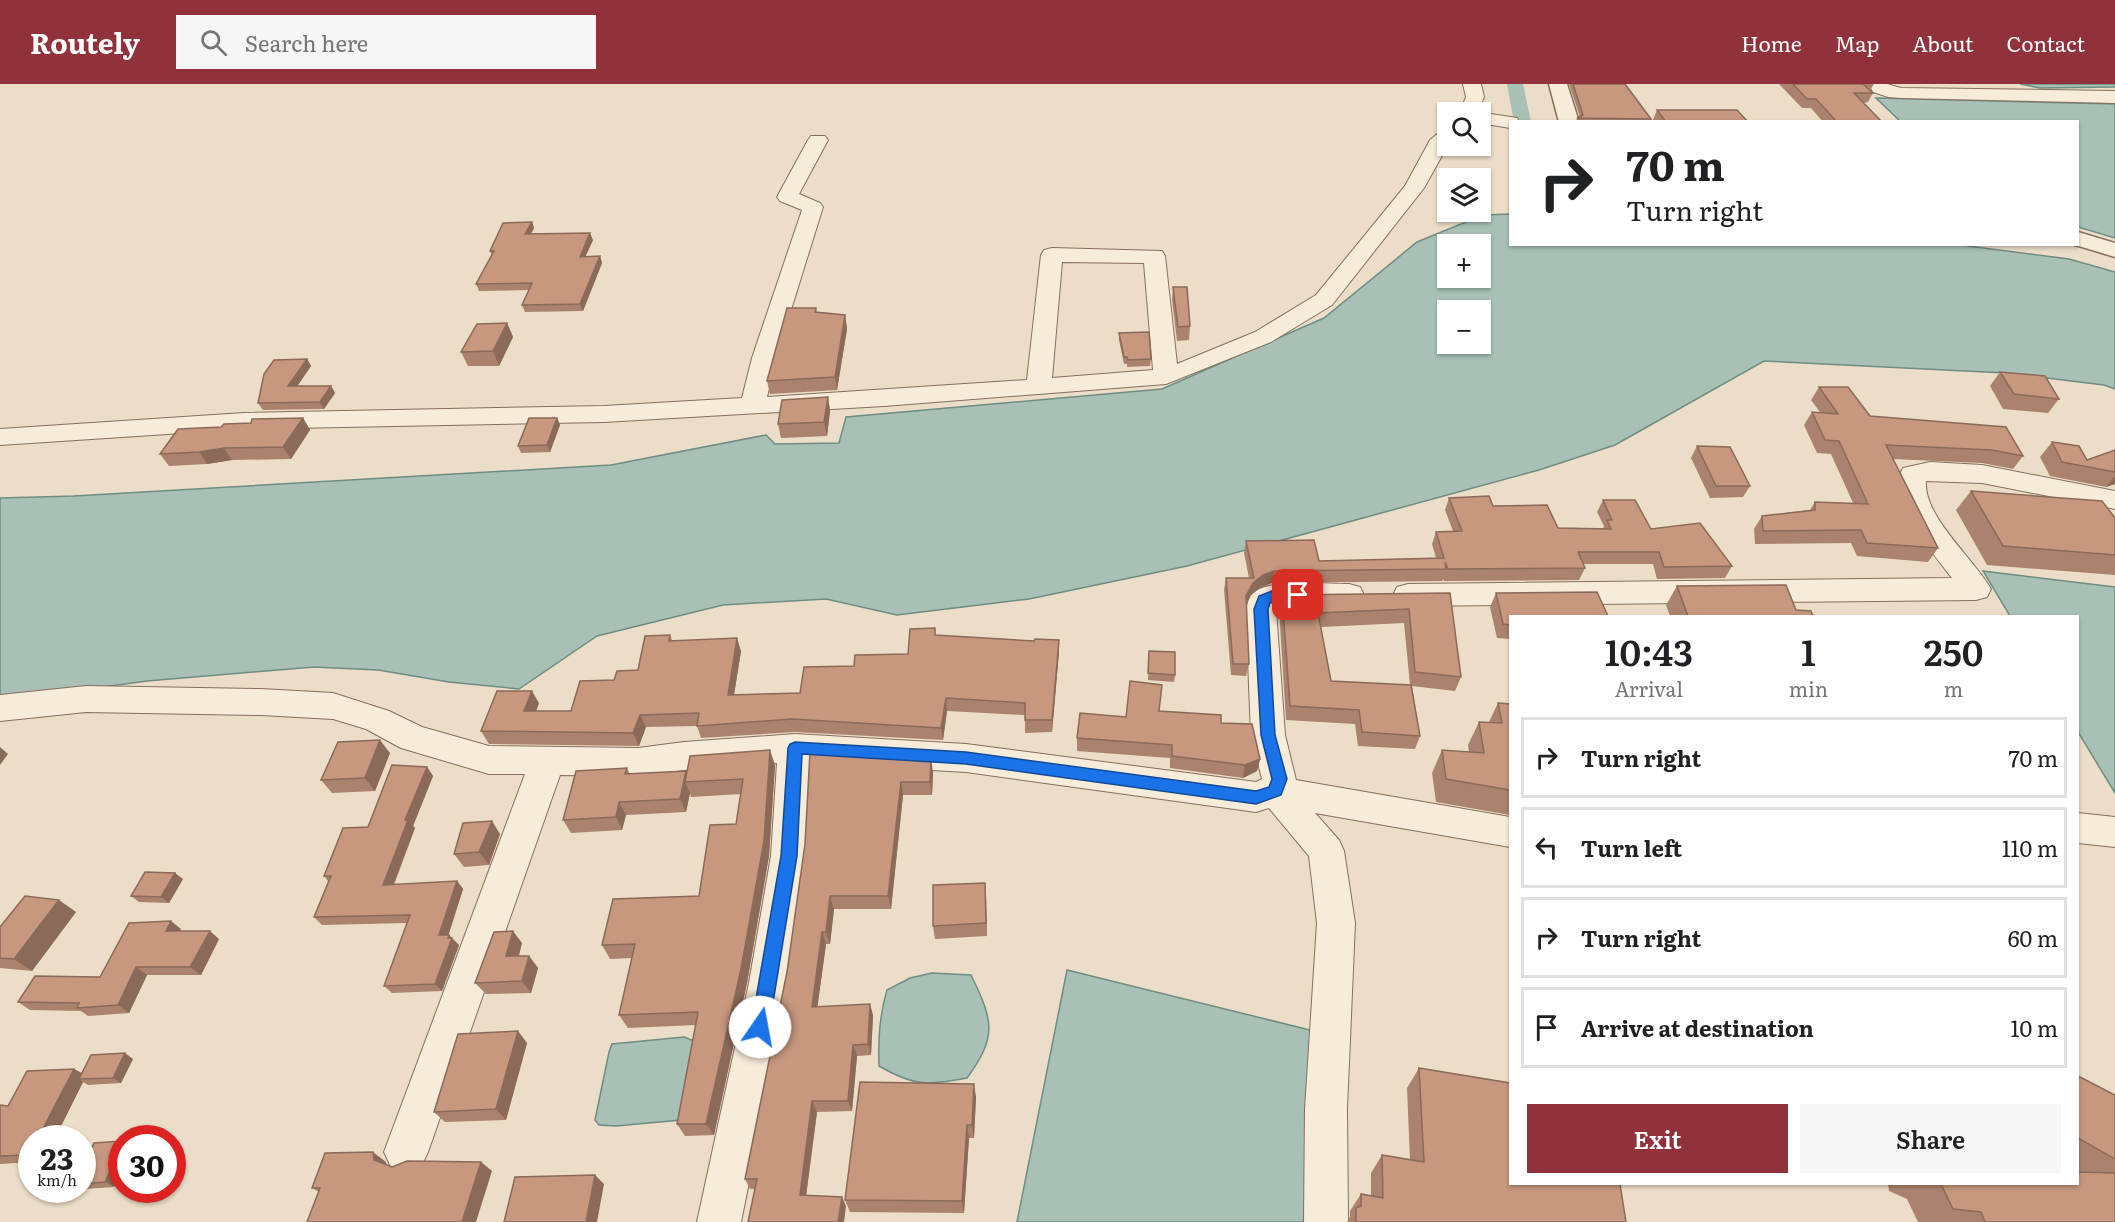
<!DOCTYPE html>
<html lang="en">
<head>
<meta charset="utf-8">
<style>
  body { margin:0; font-family:Literata,serif; background:#f6f6f6; color:#202124; height:100vh; display:flex; flex-direction:column; font-size:22px; white-space:nowrap }
  * { box-sizing:border-box; margin:0 }
  p { font-size:20px; color:#757577 }
  .icon { flex:none; width:33px; height:33px; fill:none; stroke:currentColor; stroke-width:2; stroke-linecap:round; stroke-linejoin:round }
  .map { position:relative; flex:1; overflow:hidden }
  .drawer { position:absolute; left:1509px; top:531px; width:570px; height:570px; display:flex; flex-direction:column; background:#fff; border-radius:0px; box-shadow:0 2px 4px #0004 }
  .drawer>* { flex:none }
  .banner { position:absolute; left:1509px; top:36px; width:570px; height:126px; border-radius:0px; box-shadow:0 2px 4px #0004; background:#fff; color:#202124; overflow:hidden }
  .tools { position:absolute; left:1437px; top:18px; display:grid; gap:12px }
  .tools a { display:grid; place-items:center; width:54px; height:54px; border-radius:0px; background:#fff; box-shadow:0 2px 4px #0004; font-size:30px }
  .speed { position:absolute; left:18px; top:1041px; display:flex; gap:12px; font-size:30px; font-weight:700; text-align:center }
  .speed>* { display:grid; place-content:center; width:78px; height:78px; border-radius:50%; background:#fff; box-shadow:0 2px 4px #0004; line-height:1 }
  .speed small { font-size:15px; font-weight:400 }
  .speed .limit { border:9px solid #d22; background:#fff; color:#111 }
  .pin { position:absolute; display:grid; place-items:center; width:51px; height:51px; color:#fff; margin:-26px; border-radius:12px; box-shadow:0 3px 9px #0006 }
  .me { position:absolute; width:66px; margin:-33px; rotate:12deg; stroke-linejoin:round; filter:drop-shadow(0 0 4px #0008) }
  .turn { display:flex; align-items:center; gap:21px; height:126px; padding:0 18px; font-size:27px }
  .turn .icon { width:78px; height:78px; stroke-width:2.5 }
  .turn b { display:block; font-size:42px; line-height:51px }
  .eta { display:flex; justify-content:space-evenly; align-items:center; height:102px; text-align:center }
  .eta b { font-size:36px; font-weight:600; line-height:42px }
  .action { display:flex; gap:12px; margin-top:auto; padding:12px 18px }
  .action a { flex:1; height:69px; border-radius:0px; background:#91313b; color:#fff; font-size:24px; font-weight:600; line-height:69px; text-align:center }
  .action a+a { background:#f6f6f6; color:#202124 }
  ul { padding:0; list-style:none }
  li { display:flex; align-items:center; gap:18px; height:81px; margin:0 12px 9px; padding:0 6px; border:3px solid #e0e0e0; border-radius:0px }
  li div { flex:1 }
  li b { display:block; font-size:22px }
  li em { font-style:normal }
  header { display:flex; align-items:center; gap:36px; box-sizing:border-box; height:84px; padding:0 30px; background:#91313b; color:#fff }
  header strong { font-size:28px }
  nav { display:flex; gap:33px; margin-inline-start:auto; font-size:21px }
  .search { width:420px; height:54px; background:#f6f6f6; display:flex; align-items:center; gap:15px; box-sizing:border-box; padding:0 21px; border-radius:0px; color:#757577; font-size:22px }
  .map>svg:first-child { display:block }
  .water { fill:#a8c0b6; stroke:#6f8d83; stroke-width:1.5; fill-rule:evenodd }
  .lines { fill:none; stroke-linecap:round; stroke-linejoin:round }
  .canal { fill:#a8c0b6; fill-rule:evenodd }
  .minor-casing { stroke:#866f5d; stroke-width:2 }
  .tertiary-casing { stroke:#866f5d; stroke-width:3 }
  .minor { fill:#f7ebda; fill-rule:evenodd }
  .tertiary { fill:#f7ebda; fill-rule:evenodd }
  .wall { fill:#ab826d; fill-rule:evenodd }
  .shaded-wall { fill:#8b6a59 }
  .building { fill:#c7977f; stroke:#8b6a59; stroke-width:1.5 }
  .route { fill:#1a73e8; stroke:#114b97; stroke-width:1.5 }
</style>
</head>
<body>
<header>
<strong>Routely</strong>
<div class="search"><svg class="icon" aria-label="search" viewBox="0 0 24 24"><circle cx="10" cy="10" r="6"/><path d="M15 15l6 6"/></svg>Search here</div>
<nav><a>Home</a><a>Map</a><a>About</a><a>Contact</a></nav>
</header>
<div class="map">
<svg width="2115" height="1138" viewBox="0 0 2115 1138">
  <rect width="100%" height="100%" fill="#ebddc7"/>
  <g class="water">
    <path d="M2020 0H2115V3L2040 4Z"/>
    <path d="M1876 14 2115 20V154L2078 143V38L1900 37Z"/>
    <path d="M1510 130V160L1960 161 2069 175 2115 188V305L2104 301 2006 289 1764 277 1615 361 1539 386 1187 482 1029 515 897 531 826 515 723 521 597 552 519 605 449 598 378 586 314 583 147 597 0 617V414L74 412 611 381 766 351 775 360 839 359 846 333 1162 305 1324 234 1417 158 1483 131ZM1448 160H1480V194H1448ZM1448 226H1480V260H1448Z"/>
    <path d="M1983 487 2115 503V709L2078 648V532H2010Z"/>
    <path d="M1067 886 1318 948 1317 1138H1017Z"/>
    <path d="M932 889 971 891C993 936 998 952 967 994 928 1001 915 1003 879 982 878 956 879 932 887 906L910 894Z"/>
    <path d="M684 953 694 957 681 1036 616 1042 599 1041 595 1036 609 968 612 960Z"/>
  </g>
  <g class="lines">
    <path class="canal" d="M1507 0H1523L1531 38H1514Z"/>
    <g class="minor-casing">
      <g id="minor">
        <path d="M1463 0H1481L1484 13 1478 28 1517 34 1519 38H1510V44L1480 39V28H1460L1466 13Z"/>
        <path d="M1869 0H1887L1901 4 2115 7V19L1901 14 1888 13 1873 8Z"/>
        <path d="M1448 45V61L1424 104 1332 221 1271 258 1166 300 884 322 604 338 244 345 0 361V345L244 329 604 322 742 314 752 274 802 126 780 117 777 113 808 56 811 52H825L828 56 799 110 820 119 823 123 776 274 767 313 1027 296 1041 171 1044 166 1052 164 1162 167 1165 172 1177 280 1255 248 1316 211 1405 102 1430 56 1441 47ZM1062 178 1144 179 1153 286 1052 294Z"/>
        <path d="M1930 378 1982 381 2115 407V425L1982 399 1926 397C1923 432 1974 475 1991 505L1987 513 1976 516 1408 522 1397 519 1393 511 1397 503 1408 500 1952 494C1934 471 1885 413 1903 384Z"/>
        <path d="M1349 500 1360 503 1364 511 1360 519 1349 522 1277 523 1276 525 1285 651 1296 696 1510 733V763L1315 729 1339 756 1344 767 1355 839 1347 1025 1348 1138H1304L1305 1025 1317 839 1309 772 1269 724 1256 728 966 688 811 679 807 772 789 899 741 1138H697L749 899 771 772 777 679 684 686 638 692 560 691 428 1068 421 1083 406 1090 391 1083 384 1068 525 690H489L401 664 366 645 333 635 261 631 86 628 0 637V611L86 602 261 605 333 609 389 627 422 643 489 662 638 664 684 658 795 650 966 660 1256 698 1262 695 1251 651 1246 525C1248 519 1249 512 1254 508 1270 495 1328 500 1349 500Z"/>
        <path d="M2078 729 2115 733V763L2078 759Z"/>
      </g>
    </g>
    <g class="tertiary-casing">
      <g id="tertiary">
        <path d="M1549 0H1567L1579 38H1559Z"/>
        <path d="M2078 148 2115 159V173L2072 160H2078Z"/>
      </g>
    </g>
    <use href="#minor" class="minor"/>
    <use href="#tertiary" class="tertiary"/>
  </g>
  <g class="wall">
    <path d="M1569 0H1625L1651 35 1650 38H1576L1577 34 1580 33Z"/>
    <path d="M1779 0H1874L1870 6 1873 9 1868 18 1864 19 1882 38H1823L1811 24H1802Z"/>
    <path d="M1657 26 1748 38H1654L1653 36Z"/>
    <path d="M532 138 534 144 531 150 593 156 585 173 600 172 602 179 583 227 525 228 522 221 529 206 479 207 476 200 492 171 490 167Z"/>
    <path d="M1173 203 1190 242 1189 256 1177 257 1172 216Z"/>
    <path d="M816 224 817 228 845 231 847 245 837 306 770 310 767 297Z"/>
    <path d="M507 239 513 253 499 282H468L461 268Z"/>
    <path d="M1119 249 1151 275 1150 282 1127 283V280H1124L1119 256Z"/>
    <path d="M307 275 311 282 297 302H331L335 309 324 325 263 326 258 319Z"/>
    <path d="M2000 288 2059 315 2048 329 2003 325 1990 302Z"/>
    <path d="M1819 303 1870 332 2023 372 2013 385 1982 379 1893 375 1938 464 1928 478 1857 472 1851 459 1755 460 1754 445 1762 432 1810 426 1815 418 1853 419 1831 370 1817 369 1804 341 1812 328H1820L1811 316Z"/>
    <path d="M828 313 830 327 827 352 781 354 778 340Z"/>
    <path d="M303 334 310 346 291 375 232 376 207 380 169 382 160 370 221 343 251 339Z"/>
    <path d="M557 334 560 341 550 368 521 369 518 362Z"/>
    <path d="M2052 358 2087 376 2115 366V400L2106 403 2050 392 2040 373Z"/>
    <path d="M1697 362 1750 402 1743 413 1710 414 1691 374Z"/>
    <path d="M1971 407 2115 434V491L1987 481 1956 426Z"/>
    <path d="M1449 414 1493 422 1558 444 1603 445 1604 442 1597 428 1603 416 1651 445 1732 482 1725 494 1657 495 1653 480H1583L1585 484 1579 496 1444 497 1443 495 1442 497 1272 499 1261 503 1251 511 1246 519 1249 580 1246 592 1231 591 1224 506 1226 494H1249L1244 469 1246 457 1319 477 1436 474 1432 460 1436 448 1453 447 1445 426Z"/>
    <path d="M1677 502 1796 526 1813 532H1670L1666 521Z"/>
    <path d="M1450 509 1461 593 1455 607 1412 602 1420 652 1415 665 1358 662 1355 640 1286 636 1279 525 1282 511ZM1404 539 1410 601 1331 597 1321 543Z"/>
    <path d="M1496 509 1510 532V555L1497 554 1490 523Z"/>
    <path d="M670 551 672 556 741 567 734 611 800 609 854 582 908 570 936 551 1059 568 1052 648 1025 649V631L947 627 943 656 795 648 701 654 697 642 646 643 639 662 489 660 481 647 539 619 536 627H571L614 596 638 586Z"/>
    <path d="M1149 574 1175 591 1174 598 1148 596Z"/>
    <path d="M1498 619 1510 620V731L1436 718 1432 689 1442 666 1469 668 1468 661 1479 638H1489Z"/>
    <path d="M1159 627 1221 639 1260 675 1257 687 1243 694 1170 684V674L1077 667V654Z"/>
    <path d="M810 668 933 688 932 711H903L891 825H834L830 860H826L817 923 873 931 871 971 857 972 852 1027 817 1028 806 1112 846 1122 755 1105H750L745 1095 787 888 805 760Z"/>
    <path d="M390 669 375 707 332 709 321 696Z"/>
    <path d="M775 681 769 772 747 899 714 1051 685 1052 677 1040 696 941 628 944 619 931 632 874 610 875 602 861 699 812 736 740 741 710 691 713 690 709 686 728 626 731 622 746 571 749 563 736 627 684 630 690 686 687 687 689Z"/>
    <path d="M427 683 433 692 413 742 415 744 394 801 457 797 463 805 448 851 459 861 442 907 392 909 384 902 407 839 322 841 314 833 328 797 324 792 368 743Z"/>
    <path d="M500 750 489 781 464 783 454 770Z"/>
    <path d="M183 795 169 819 139 818 131 812Z"/>
    <path d="M985 799 987 852 935 855 933 842Z"/>
    <path d="M76 828 32 887 0 884V843Z"/>
    <path d="M181 845 180 847 219 855 201 891H147L129 929 88 932 81 927 30 926 18 918 100 893Z"/>
    <path d="M522 859 519 872H529L538 884 531 909 486 910 475 899Z"/>
    <path d="M527 959 506 1036 445 1038 434 1028Z"/>
    <path d="M133 975 121 999 88 1001 83 998 55 1054H32V1078L0 1080V1021L8 1022 74 985 82 989Z"/>
    <path d="M1419 984 1626 1138H1347L1350 1133V1127L1361 1110 1371 1112V1089L1382 1071 1410 1076 1407 1004Z"/>
    <path d="M2078 992 2115 1011V1138H1918L1907 1115 1889 1107 1888 1100H2078Z"/>
    <path d="M976 1013 974 1054H969L964 1129 850 1128 845 1116Z"/>
    <path d="M386 1078V1081L392 1083 492 1087 319 1108 312 1104Z"/>
    <path d="M82 1084 114 1103 85 1105 82 1104Z"/>
  </g>
  <g class="shaded-wall">
    <path d="M532 138 534 144 527 157 525 150Z"/>
    <path d="M590 149 593 156 582 180 580 173Z"/>
    <path d="M600 172 602 179 583 227 580 220Z"/>
    <path d="M845 231 847 245 837 306 835 293Z"/>
    <path d="M507 239 513 253 499 282 493 267Z"/>
    <path d="M307 275 311 282 292 310 288 302Z"/>
    <path d="M331 302 335 309 324 325 320 318Z"/>
    <path d="M828 313 830 327 827 352 824 338Z"/>
    <path d="M303 334 310 346 291 375 283 363Z"/>
    <path d="M557 334 560 341 550 368 547 361Z"/>
    <path d="M224 364 232 376 207 380 199 368Z"/>
    <path d="M2115 392V400L2106 403Z"/>
    <path d="M1274 487 1272 499 1261 503 1251 511 1244 524 1246 512 1253 499 1263 491Z"/>
    <path d="M737 554 741 567 732 623 728 611Z"/>
    <path d="M1059 556V568L1052 648V636Z"/>
    <path d="M532 607 539 619 531 640 524 627Z"/>
    <path d="M946 614 947 627 943 656 941 644Z"/>
    <path d="M640 631 646 643 639 662 633 649Z"/>
    <path d="M380 656 390 669 375 707 365 694Z"/>
    <path d="M0 663 8 670 0 681Z"/>
    <path d="M770 666 775 681 769 772 747 899 714 1051 706 1040Z"/>
    <path d="M931 675 933 688 932 711 930 698Z"/>
    <path d="M1260 675 1257 687 1243 694 1245 681Z"/>
    <path d="M427 683 433 692 413 742 415 744 390 809 383 801 405 736Z"/>
    <path d="M686 687 690 698H685L690 709 686 728 680 715Z"/>
    <path d="M901 698 903 711 891 825 888 812Z"/>
    <path d="M619 718 626 731 622 746 616 733Z"/>
    <path d="M492 737 500 750 489 781 479 768Z"/>
    <path d="M175 789 183 795 169 819 161 813Z"/>
    <path d="M457 797 463 805 446 859 439 851Z"/>
    <path d="M985 799 986 811 987 852 986 839Z"/>
    <path d="M830 812 834 825 830 860 826 848Z"/>
    <path d="M59 816 76 828 32 887 14 875Z"/>
    <path d="M171 837 181 845 176 855 166 847Z"/>
    <path d="M210 847 219 855 201 891 190 883Z"/>
    <path d="M513 847 522 859 515 884 506 872Z"/>
    <path d="M822 848 826 860 816 934 812 923Z"/>
    <path d="M449 851 459 861 442 907 435 900Z"/>
    <path d="M529 872 538 884 531 909 522 897Z"/>
    <path d="M136 883 147 891 129 929 118 921Z"/>
    <path d="M870 920 873 931 871 971 868 960Z"/>
    <path d="M518 947 527 959 506 1036 496 1025Z"/>
    <path d="M853 961 857 972 852 1027 848 1017Z"/>
    <path d="M125 969 133 975 121 999 113 994Z"/>
    <path d="M74 985 86 992 79 995 83 998 55 1054H38Z"/>
    <path d="M974 1000 976 1013 974 1054 972 1041Z"/>
    <path d="M812 1017 817 1028 805 1120 800 1111Z"/>
    <path d="M967 1041 969 1054 964 1129 962 1117Z"/>
    <path d="M122 1060V1086L114 1103 105 1098Z"/>
    <path d="M373 1068 386 1078 387 1086 374 1076Z"/>
    <path d="M481 1078 492 1087 476 1138H462Z"/>
    <path d="M595 1091 604 1100 597 1138H586Z"/>
    <path d="M842 1113 846 1122 844 1138H838Z"/>
  </g>
  <g class="building">
    <path d="M1573 0H1625L1651 35 1577 34 1583 31Z"/>
    <path d="M1793 0H1863L1873 9H1854L1882 38H1837L1816 15H1807Z"/>
    <path d="M1657 26H1737L1748 38H1666Z"/>
    <path d="M532 138 525 150 590 149 580 173 600 172 580 220 522 221 532 199 476 200 494 167H490L503 139Z"/>
    <path d="M1173 203H1187L1190 242 1178 243Z"/>
    <path d="M787 224H816L815 228 845 231 835 293 767 297Z"/>
    <path d="M507 239 493 267 461 268 477 240Z"/>
    <path d="M1149 248 1151 275 1128 276 1127 273H1124L1119 249Z"/>
    <path d="M307 275 288 302H331L320 318 258 319 264 290 274 276Z"/>
    <path d="M2000 288 2045 292 2059 315 2014 310Z"/>
    <path d="M1819 303H1848L1870 332 2006 343 2023 372 1992 366 1886 361 1938 464 1867 459 1861 446 1763 447 1762 432 1815 426V418L1868 420 1839 357 1825 356 1812 328 1838 330Z"/>
    <path d="M828 313 824 338 778 340 782 316Z"/>
    <path d="M303 334 283 363 224 364 199 368 160 370 178 345 221 343 224 340 251 339 252 335Z"/>
    <path d="M529 334H557L547 361 518 362Z"/>
    <path d="M2052 358 2079 362 2087 376 2115 366V388L2062 378Z"/>
    <path d="M1697 362 1730 363 1750 402H1716Z"/>
    <path d="M1971 407 2102 417 2115 434V471L2003 462Z"/>
    <path d="M1489 412 1493 422 1547 421 1558 444 1611 445 1607 436H1612L1603 416H1635L1651 445 1700 439 1732 482 1664 483 1659 468H1578L1585 484 1448 485 1445 478 1446 485 1274 487 1263 491 1253 499 1246 512 1249 580H1233L1226 494H1254L1246 457 1314 456 1319 477 1444 474 1436 448 1462 447 1449 414Z"/>
    <path d="M1786 501 1796 526 1811 527 1813 532H1688L1677 502Z"/>
    <path d="M1597 508 1608 532H1510V541L1503 540 1496 509Z"/>
    <path d="M1450 509 1461 593 1415 588 1409 525 1318 529 1331 597 1411 601 1420 652 1362 648 1359 626 1290 622 1282 511Z"/>
    <path d="M935 544V551L1034 557 1035 555 1059 556 1052 636H1025V619L946 614 941 644 792 635 697 642 699 629 640 631 633 649 481 647 497 607H532L524 627H571L580 597 614 596 617 587 638 586 645 552 670 551 669 557 737 554 728 611 800 609 804 583 854 582 855 571 908 570 910 545Z"/>
    <path d="M1149 567 1175 568V591L1148 589Z"/>
    <path d="M1130 597 1162 601 1159 627 1221 631V639L1252 640 1260 675 1245 681 1172 672V661L1077 654 1080 629 1126 633Z"/>
    <path d="M1498 619 1510 620V706L1446 695 1442 666 1484 669 1479 638 1502 639Z"/>
    <path d="M380 656 365 694 321 696 338 658Z"/>
    <path d="M770 666 764 757 741 885 706 1040H677L698 928 619 931 635 860 602 861 613 815 699 812 710 741 736 740 743 695 685 698 690 672Z"/>
    <path d="M810 668 931 675 930 698H901L888 812H830L826 848H822L812 923 870 920 868 960 853 961 848 1017H812L800 1111 842 1113 838 1138H748L757 1095H745L787 888 805 760Z"/>
    <path d="M392 681 427 683 405 736H408L383 801 457 797 439 851H449L448 854H452L435 900 384 902 410 831 314 833 331 792H324L343 744 368 743Z"/>
    <path d="M627 684 625 690 686 687 680 715 619 718 616 733 563 736 576 687Z"/>
    <path d="M492 737 479 768 454 770 463 739Z"/>
    <path d="M145 788 175 789 161 813 131 812Z"/>
    <path d="M985 799 986 839 933 842V801Z"/>
    <path d="M25 812 59 816 14 875 0 874V843Z"/>
    <path d="M171 837 166 847H210L190 883H136L118 921 77 924 79 919 18 918 35 892 100 893 129 839Z"/>
    <path d="M513 847 506 872H529L522 897 475 899 494 848Z"/>
    <path d="M518 947 496 1025 434 1028 458 950Z"/>
    <path d="M125 969 113 994 79 995 91 971Z"/>
    <path d="M1419 984 1510 999V1100H1620L1626 1138H1356V1124L1361 1122V1110L1383 1114 1382 1071 1424 1078Z"/>
    <path d="M74 985 38 1054H32V1067L30 1071 0 1072V1021L8 1022 27 987Z"/>
    <path d="M2078 992 2115 1011V1075L2078 1054Z"/>
    <path d="M860 998 974 1000 972 1041H967L962 1117 845 1116Z"/>
    <path d="M122 1057V1060L105 1098 82 1100V1084L94 1059Z"/>
    <path d="M373 1068 374 1076 392 1083 407 1077 481 1078 462 1138H307L320 1104H312L325 1069Z"/>
    <path d="M2078 1088 2115 1089V1138H1985L1981 1128 1953 1125 1941 1100H2078Z"/>
    <path d="M595 1091 586 1138H504L515 1093Z"/>
  </g>
  <path class="route" d="M1298 506 1304 511 1302 514 1270 519 1268 525 1275 651 1287 695 1281 711 1256 720 966 680 802 670 797 772 769 943 766 949 760 951 754 949 751 943 781 772 788 664 790 660 795 658 966 668 1256 707 1269 703 1272 695 1261 651 1254 525 1259 512 1272 507Z"/>
</svg>
<div class="tools">
<a><svg class="icon" aria-label="search" viewBox="0 0 24 24"><circle cx="10" cy="10" r="6"/><path d="M15 15l6 6"/></svg></a>
<a><svg class="icon" aria-label="layers" viewBox="0 0 24 24"><path d="M12 4l9 5-9 5-9-5zM3 14l9 5 9-5"/></svg></a>
<a>+</a>
<a>−</a>
</div>
<div class="speed"><div>23<small>km/h</small></div><div class="limit">30</div></div>
<div class="pin" style="left:1298px;top:511px;background:#d93025"><svg class="icon" aria-label="arrive" viewBox="0 0 24 24"><path d="M6 21V4h12l-3 4 3 4H6"/></svg></div>
<svg class="me" style="left:760px;top:943px" viewBox="-20 -20 40 40"><circle r="19" fill="#fff"/><path d="M0-13L10 11 0 6-10 11z" fill="#1a73e8"/></svg>
<div class="banner">
<div class="turn"><svg class="icon" aria-label="right" viewBox="0 0 24 24"><path d="M7 20v-9h11M14 6l5 5-5 5"/></svg><div><b>70 m</b>Turn right</div></div>
</div>
<section class="drawer">
<div class="eta">
<div><b>10:43</b><p>Arrival</p></div>
<div><b>1</b><p>min</p></div>
<div><b>250</b><p>m</p></div>
</div>
<ul>
<li><svg class="icon" aria-label="right" viewBox="0 0 24 24"><path d="M7 20v-9h11M14 6l5 5-5 5"/></svg><div><b>Turn right</b></div><em>70 m</em></li>
<li><svg class="icon" aria-label="left" viewBox="0 0 24 24"><path d="M17 20v-9H6M10 6l-5 5 5 5"/></svg><div><b>Turn left</b></div><em>110 m</em></li>
<li><svg class="icon" aria-label="right" viewBox="0 0 24 24"><path d="M7 20v-9h11M14 6l5 5-5 5"/></svg><div><b>Turn right</b></div><em>60 m</em></li>
<li><svg class="icon" aria-label="arrive" viewBox="0 0 24 24"><path d="M6 21V4h12l-3 4 3 4H6"/></svg><div><b>Arrive at destination</b></div><em>10 m</em></li>
</ul>
<div class="action"><a>Exit</a><a>Share</a></div>
</section>
</div>
</body>
</html>
